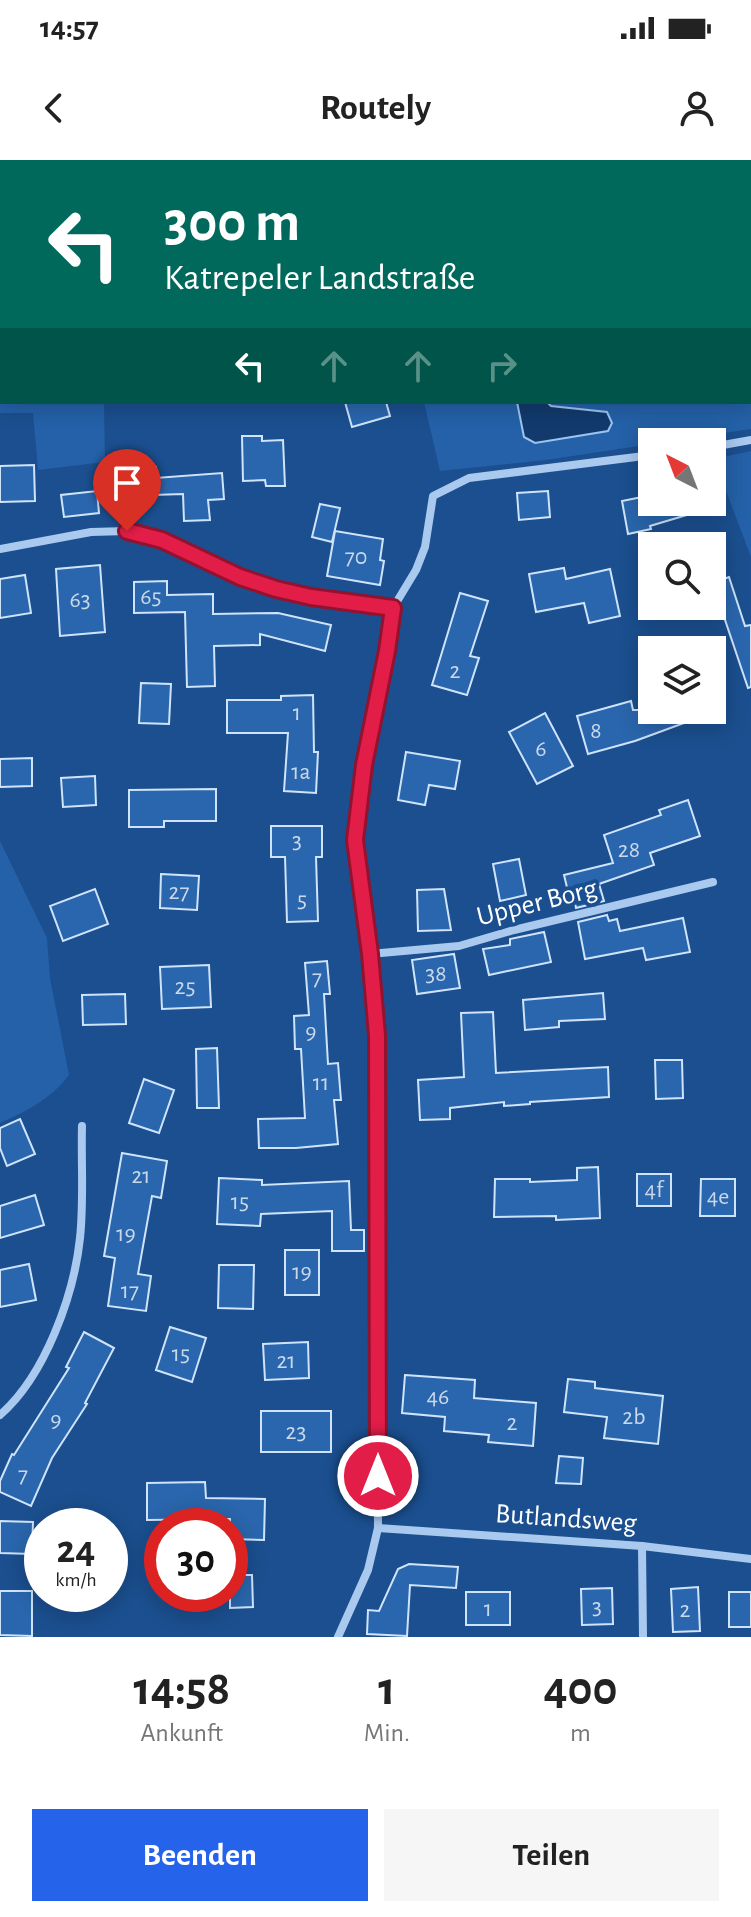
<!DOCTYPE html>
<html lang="de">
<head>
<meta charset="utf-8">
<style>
  body { margin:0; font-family:"Alegreya Sans",sans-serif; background:#f6f6f6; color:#222; height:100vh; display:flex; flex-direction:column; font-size:30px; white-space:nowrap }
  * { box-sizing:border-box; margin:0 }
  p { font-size:26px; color:#767676 }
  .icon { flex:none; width:44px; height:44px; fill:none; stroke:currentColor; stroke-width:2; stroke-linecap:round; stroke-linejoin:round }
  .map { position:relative; height:1477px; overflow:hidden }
  .sheet { display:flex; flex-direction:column; background:#fff; flex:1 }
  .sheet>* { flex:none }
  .top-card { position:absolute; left:0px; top:0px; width:752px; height:244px; box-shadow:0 4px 20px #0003; background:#00695c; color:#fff; overflow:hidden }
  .needle { width:52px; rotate:318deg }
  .tools { position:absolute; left:638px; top:268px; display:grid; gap:16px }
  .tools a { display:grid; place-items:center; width:88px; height:88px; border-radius:0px; background:#fff; box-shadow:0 4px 20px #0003; font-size:40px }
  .speed { position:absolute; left:24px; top:1348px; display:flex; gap:16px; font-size:40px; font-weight:700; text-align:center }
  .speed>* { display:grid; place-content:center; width:104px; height:104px; border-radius:50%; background:#fff; box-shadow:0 4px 20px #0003; line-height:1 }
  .speed small { font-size:20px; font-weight:400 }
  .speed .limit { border:12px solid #d22; background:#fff; color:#111 }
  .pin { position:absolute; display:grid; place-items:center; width:68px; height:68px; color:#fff; margin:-82px -34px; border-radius:50% 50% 50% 0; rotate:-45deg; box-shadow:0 0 8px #0007 }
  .pin .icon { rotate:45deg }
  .me { position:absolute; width:88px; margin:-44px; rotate:0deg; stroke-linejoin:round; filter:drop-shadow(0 0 6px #0008) }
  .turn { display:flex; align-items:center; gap:28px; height:168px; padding:0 32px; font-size:36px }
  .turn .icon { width:104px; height:104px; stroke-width:2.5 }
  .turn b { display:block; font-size:56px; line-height:68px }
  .lanes { display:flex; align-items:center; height:76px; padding:0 32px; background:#0003; justify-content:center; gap:40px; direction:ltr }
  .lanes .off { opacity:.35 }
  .eta { display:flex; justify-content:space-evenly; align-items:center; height:136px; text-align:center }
  .eta b { font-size:48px; font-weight:600; line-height:56px }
  .primary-button { display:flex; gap:16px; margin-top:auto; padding:16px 32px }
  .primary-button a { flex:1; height:92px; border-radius:0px; background:#2563eb; color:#fff; font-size:32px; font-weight:600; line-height:92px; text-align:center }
  .primary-button a+a { background:#f6f6f6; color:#222 }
  .status { display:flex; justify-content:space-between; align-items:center; height:56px; padding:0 40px; background:#fff; direction:ltr }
  .status svg { height:22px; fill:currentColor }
  header { display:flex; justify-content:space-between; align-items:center; height:104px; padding:0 32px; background:#fff; font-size:36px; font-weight:600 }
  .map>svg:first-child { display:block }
  .green { fill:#2461a8 }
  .water { fill:#123a6d; stroke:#9cc4f0; stroke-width:2 }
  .building { fill:#2a66ad; stroke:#cfe3fa; stroke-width:2 }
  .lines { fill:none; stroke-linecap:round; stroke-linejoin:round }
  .minor { stroke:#a9c9ee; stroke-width:8 }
  .route-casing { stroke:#92132f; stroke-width:20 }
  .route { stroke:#e11d48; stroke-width:14 }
  .labels { text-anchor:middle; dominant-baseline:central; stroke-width:8; stroke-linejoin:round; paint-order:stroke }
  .number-label { font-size:24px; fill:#cad9ea }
  .street-label { font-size:28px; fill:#fff; stroke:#1b4f8f }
</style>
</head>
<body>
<div class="status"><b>14:57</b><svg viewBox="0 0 49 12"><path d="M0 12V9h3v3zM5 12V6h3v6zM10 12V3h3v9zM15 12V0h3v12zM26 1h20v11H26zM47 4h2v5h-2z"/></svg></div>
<header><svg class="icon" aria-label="back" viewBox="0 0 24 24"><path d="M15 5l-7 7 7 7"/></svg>Routely<svg class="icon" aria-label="person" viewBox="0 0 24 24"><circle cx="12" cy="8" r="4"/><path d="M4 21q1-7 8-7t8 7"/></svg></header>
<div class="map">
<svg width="751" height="1477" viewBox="0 0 751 1477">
  <rect width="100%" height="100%" fill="#1b4f8f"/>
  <g class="green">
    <path d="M0 0H295L293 2H2V242H104L105 302 38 310 33 253H0Z"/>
    <path d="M549 0H751V269L664 282H652V284L546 300 440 311 424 242H517L524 277 545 242H750V2H549Z"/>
    <path d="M751 291V397L714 299Z"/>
    <path d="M0 681 47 778 50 818 69 915C51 939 27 951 0 963Z"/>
  </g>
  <path class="water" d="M517 242H547L551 246 607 252 612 263 608 271 535 283 524 277Z"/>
  <g class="building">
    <path d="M345 242H386L390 256 352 267Z"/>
    <path d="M242 276H262V281L283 280 285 326H266L265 320 243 321Z"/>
    <path d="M34 305 35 341 0 342V306Z"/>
    <path d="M156 307V318L222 313 224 339 208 340 210 360 184 361 183 334 121 336 119 308Z"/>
    <path d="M97 331 99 353 64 357 61 335Z"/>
    <path d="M548 331 550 357 519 360 517 333Z"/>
    <path d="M652 335V342H716L717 346 650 366 651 369 628 374 622 341Z"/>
    <path d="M320 344 340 348 332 382 312 377Z"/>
    <path d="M335 371 383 379 380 400 384 401 380 425 327 416Z"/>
    <path d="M100 405 105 472 60 476 56 409Z"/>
    <path d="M564 408 566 419 610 409 620 456 589 463 584 443 536 452 529 414Z"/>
    <path d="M25 415 31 453 0 458V419Z"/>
    <path d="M729 417 745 466 751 465V527L748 528 723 454 712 457V423Z"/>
    <path d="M167 421V435L213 434V454L278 453 331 465 325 491 260 474V485L214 486 215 526 187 527 185 452 134 453V422Z"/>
    <path d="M460 433 488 441 470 496 479 498 467 535 432 525Z"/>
    <path d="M141 523 171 524 169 564 139 563Z"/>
    <path d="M313 535 314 592H318L316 633 284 631 288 573H227V540H281V536Z"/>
    <path d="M631 541 633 550H714V552L635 581 588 594 577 556Z"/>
    <path d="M545 553 573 606 537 624 509 572Z"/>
    <path d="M406 592 460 601 455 629 429 625 425 645 398 640Z"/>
    <path d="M32 598V626L0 627V599Z"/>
    <path d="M95 616 96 645 63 647 61 618Z"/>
    <path d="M216 629V661H164V667H129V630Z"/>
    <path d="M688 640 700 676 650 693 654 705 599 724 604 741 576 748 575 743 571 744 564 715 613 703 604 675 661 655 659 650Z"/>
    <path d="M271 666H322V697H316L318 761 287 762 285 697H271Z"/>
    <path d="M519 699 526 735 500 741 493 704Z"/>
    <path d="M161 714 199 716 197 750 160 748Z"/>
    <path d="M95 729 108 764 63 781 50 746Z"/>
    <path d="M444 729 451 770 418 771 417 730Z"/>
    <path d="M607 755 609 761 617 759 620 771 683 758 690 792 646 800 643 788 585 799 578 762Z"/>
    <path d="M544 772 551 802 489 815 483 789 510 785V779Z"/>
    <path d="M454 794 460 828 417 834 412 800Z"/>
    <path d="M327 801 330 834H324L328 904 338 903 341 940H334L338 984 296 988H259L258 959 305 958 301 889H295L294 856 309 855 305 803Z"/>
    <path d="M209 805 211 847 162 849 160 807Z"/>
    <path d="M603 833 605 859 559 861V867L525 870 523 840Z"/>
    <path d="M125 834 126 864 83 865 82 835Z"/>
    <path d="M493 852 496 913 608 907 609 937 530 942V944L504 946V942L450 948V959L420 960 418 920 464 917 461 853Z"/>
    <path d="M217 888 219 948H197L196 889Z"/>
    <path d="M655 900H682L683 938 656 939Z"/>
    <path d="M144 919 174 930 159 973 129 963Z"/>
    <path d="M20 959 35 994 7 1006 0 988V968Z"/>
    <path d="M122 993 167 1001 161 1038 152 1036 138 1114 151 1116 146 1151 108 1146 115 1098 104 1096Z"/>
    <path d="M598 1007 600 1058 556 1060V1056L494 1057 495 1019H530V1022L577 1020V1008Z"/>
    <rect x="637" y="1014" width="34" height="32"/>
    <path d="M219 1018 262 1020V1025L349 1021 351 1070H364V1091H332V1051L261 1054 260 1066 217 1064Z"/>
    <path d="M701 1019H735V1056H700Z"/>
    <path d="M35 1035 44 1065 0 1078V1046Z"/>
    <rect x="285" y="1090" width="34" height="45"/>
    <path d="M29 1104 36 1140 0 1147V1110Z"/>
    <path d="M219 1105H254L253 1149 218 1148Z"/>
    <path d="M170 1167 206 1178 192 1222 156 1210Z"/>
    <path d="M84 1172 114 1188 85 1243 87 1244 52 1298 31 1346 0 1332V1321L12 1294 14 1295 69 1208 66 1207Z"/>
    <path d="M308 1182 309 1218 265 1220 263 1184Z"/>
    <path d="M405 1215 475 1220 474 1238 536 1243 533 1286 488 1282 489 1275 444 1271 445 1257 402 1253Z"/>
    <path d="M568 1219 595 1222V1228L663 1236 658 1284 604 1278 607 1257 564 1252Z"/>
    <rect x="261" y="1251" width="70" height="41"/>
    <path d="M559 1296 583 1298 581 1324 556 1323Z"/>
    <path d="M205 1322 206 1338 265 1339 264 1380 230 1379V1359L147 1360V1323Z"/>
    <path d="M0 1361 33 1362 32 1394 0 1393Z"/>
    <path d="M409 1404 458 1407 456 1428 410 1425 407 1476 367 1474 368 1450 379 1451 398 1409Z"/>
    <path d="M230 1415H252L253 1447 230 1448Z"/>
    <path d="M698 1427 700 1471 673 1472 671 1429Z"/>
    <path d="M612 1428 613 1464 582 1465 581 1429Z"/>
    <path d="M0 1431H32V1476L0 1475Z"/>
    <rect x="466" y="1432" width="44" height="33"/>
    <rect x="729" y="1432" width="22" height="35"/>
  </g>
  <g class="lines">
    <g class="minor">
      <path d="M712 287 751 280"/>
      <path d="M0 389 91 372 127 371 162 380 240 417 276 429 311 437 393 448"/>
      <path d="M370 794 459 786 514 770 713 722"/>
      <path d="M0 1255C45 1216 74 1135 80 1078 84 1041 81 1003 82 966"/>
      <path d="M378 1368 642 1386 751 1399"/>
      <path d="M642 1386 643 1477"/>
      <path d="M338 1477 368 1410 378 1368 377 875 370 794 355 680 364 605 387 491 393 448 416 410 425 387 433 336 469 318 652 295"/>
    </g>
  </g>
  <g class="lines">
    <g class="route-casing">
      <path id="route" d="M127 371 162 380 240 417 276 429 311 437 393 448 387 491 364 605 355 680 370 794 377 875 378 1316"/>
    </g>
    <use href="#route" class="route"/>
  </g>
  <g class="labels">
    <g class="number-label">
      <text x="356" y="397">70</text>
      <text x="151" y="437">65</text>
      <text x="80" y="440">63</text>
      <text x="455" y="511">2</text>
      <text x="297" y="553">1</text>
      <text x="596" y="571">8</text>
      <text x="541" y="589">6</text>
      <text x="301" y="612">1a</text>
      <text x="297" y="681">3</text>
      <text x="629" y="690">28</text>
      <text x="179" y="732">27</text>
      <text x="302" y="740">5</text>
      <text x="436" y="814">38</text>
      <text x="317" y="818">7</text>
      <text x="185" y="827">25</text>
      <text x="311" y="872">9</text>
      <text x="321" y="923">11</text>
      <text x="141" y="1016">21</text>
      <text x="654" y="1030">4f</text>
      <text x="718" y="1037">4e</text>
      <text x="240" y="1042">15</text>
      <text x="126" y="1074">19</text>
      <text x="302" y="1112">19</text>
      <text x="130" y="1131">17</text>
      <text x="181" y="1194">15</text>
      <text x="286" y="1201">21</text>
      <text x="438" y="1237">46</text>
      <text x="634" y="1257">2b</text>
      <text x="56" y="1260">9</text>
      <text x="512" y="1263">2</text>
      <text x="296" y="1272">23</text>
      <text x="23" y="1315">7</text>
      <text x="597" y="1447">3</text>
      <text x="488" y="1449">1</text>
      <text x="685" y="1450">2</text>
    </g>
    <g class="street-label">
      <text transform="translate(537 743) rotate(-14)">Upper Borg</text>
      <text transform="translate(566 1359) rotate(4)">Butlandsweg</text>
    </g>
  </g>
</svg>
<div class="tools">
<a><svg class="needle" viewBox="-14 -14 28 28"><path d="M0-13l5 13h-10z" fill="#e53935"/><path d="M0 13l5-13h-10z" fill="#767676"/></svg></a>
<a><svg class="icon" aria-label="search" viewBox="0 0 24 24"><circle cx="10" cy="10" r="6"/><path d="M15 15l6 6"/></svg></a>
<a><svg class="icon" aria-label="layers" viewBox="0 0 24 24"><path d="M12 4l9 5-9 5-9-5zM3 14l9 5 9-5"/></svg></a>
</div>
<div class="speed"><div>24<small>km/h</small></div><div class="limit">30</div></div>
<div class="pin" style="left:127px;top:371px;background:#d93025"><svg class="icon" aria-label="arrive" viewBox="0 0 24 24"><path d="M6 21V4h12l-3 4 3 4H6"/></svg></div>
<svg class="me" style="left:378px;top:1316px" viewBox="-20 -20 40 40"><circle r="17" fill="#e11d48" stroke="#fff" stroke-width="3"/><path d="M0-11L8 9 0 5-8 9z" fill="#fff"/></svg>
<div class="top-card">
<div class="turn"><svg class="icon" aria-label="left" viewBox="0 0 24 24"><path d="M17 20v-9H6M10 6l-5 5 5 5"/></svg><div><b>300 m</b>Katrepeler Landstraße</div></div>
<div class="lanes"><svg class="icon" aria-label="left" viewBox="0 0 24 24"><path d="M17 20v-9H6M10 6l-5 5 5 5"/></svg><svg class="icon off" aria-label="ahead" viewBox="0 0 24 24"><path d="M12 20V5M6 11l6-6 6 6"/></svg><svg class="icon off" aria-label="ahead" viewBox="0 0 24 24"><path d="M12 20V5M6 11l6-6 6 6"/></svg><svg class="icon off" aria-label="right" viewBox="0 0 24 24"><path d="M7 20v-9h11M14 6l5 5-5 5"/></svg></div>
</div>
</div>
<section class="sheet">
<div class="eta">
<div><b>14:58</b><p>Ankunft</p></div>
<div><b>1</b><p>Min.</p></div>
<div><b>400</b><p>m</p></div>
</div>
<div class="primary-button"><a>Beenden</a><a>Teilen</a></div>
</section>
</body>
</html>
